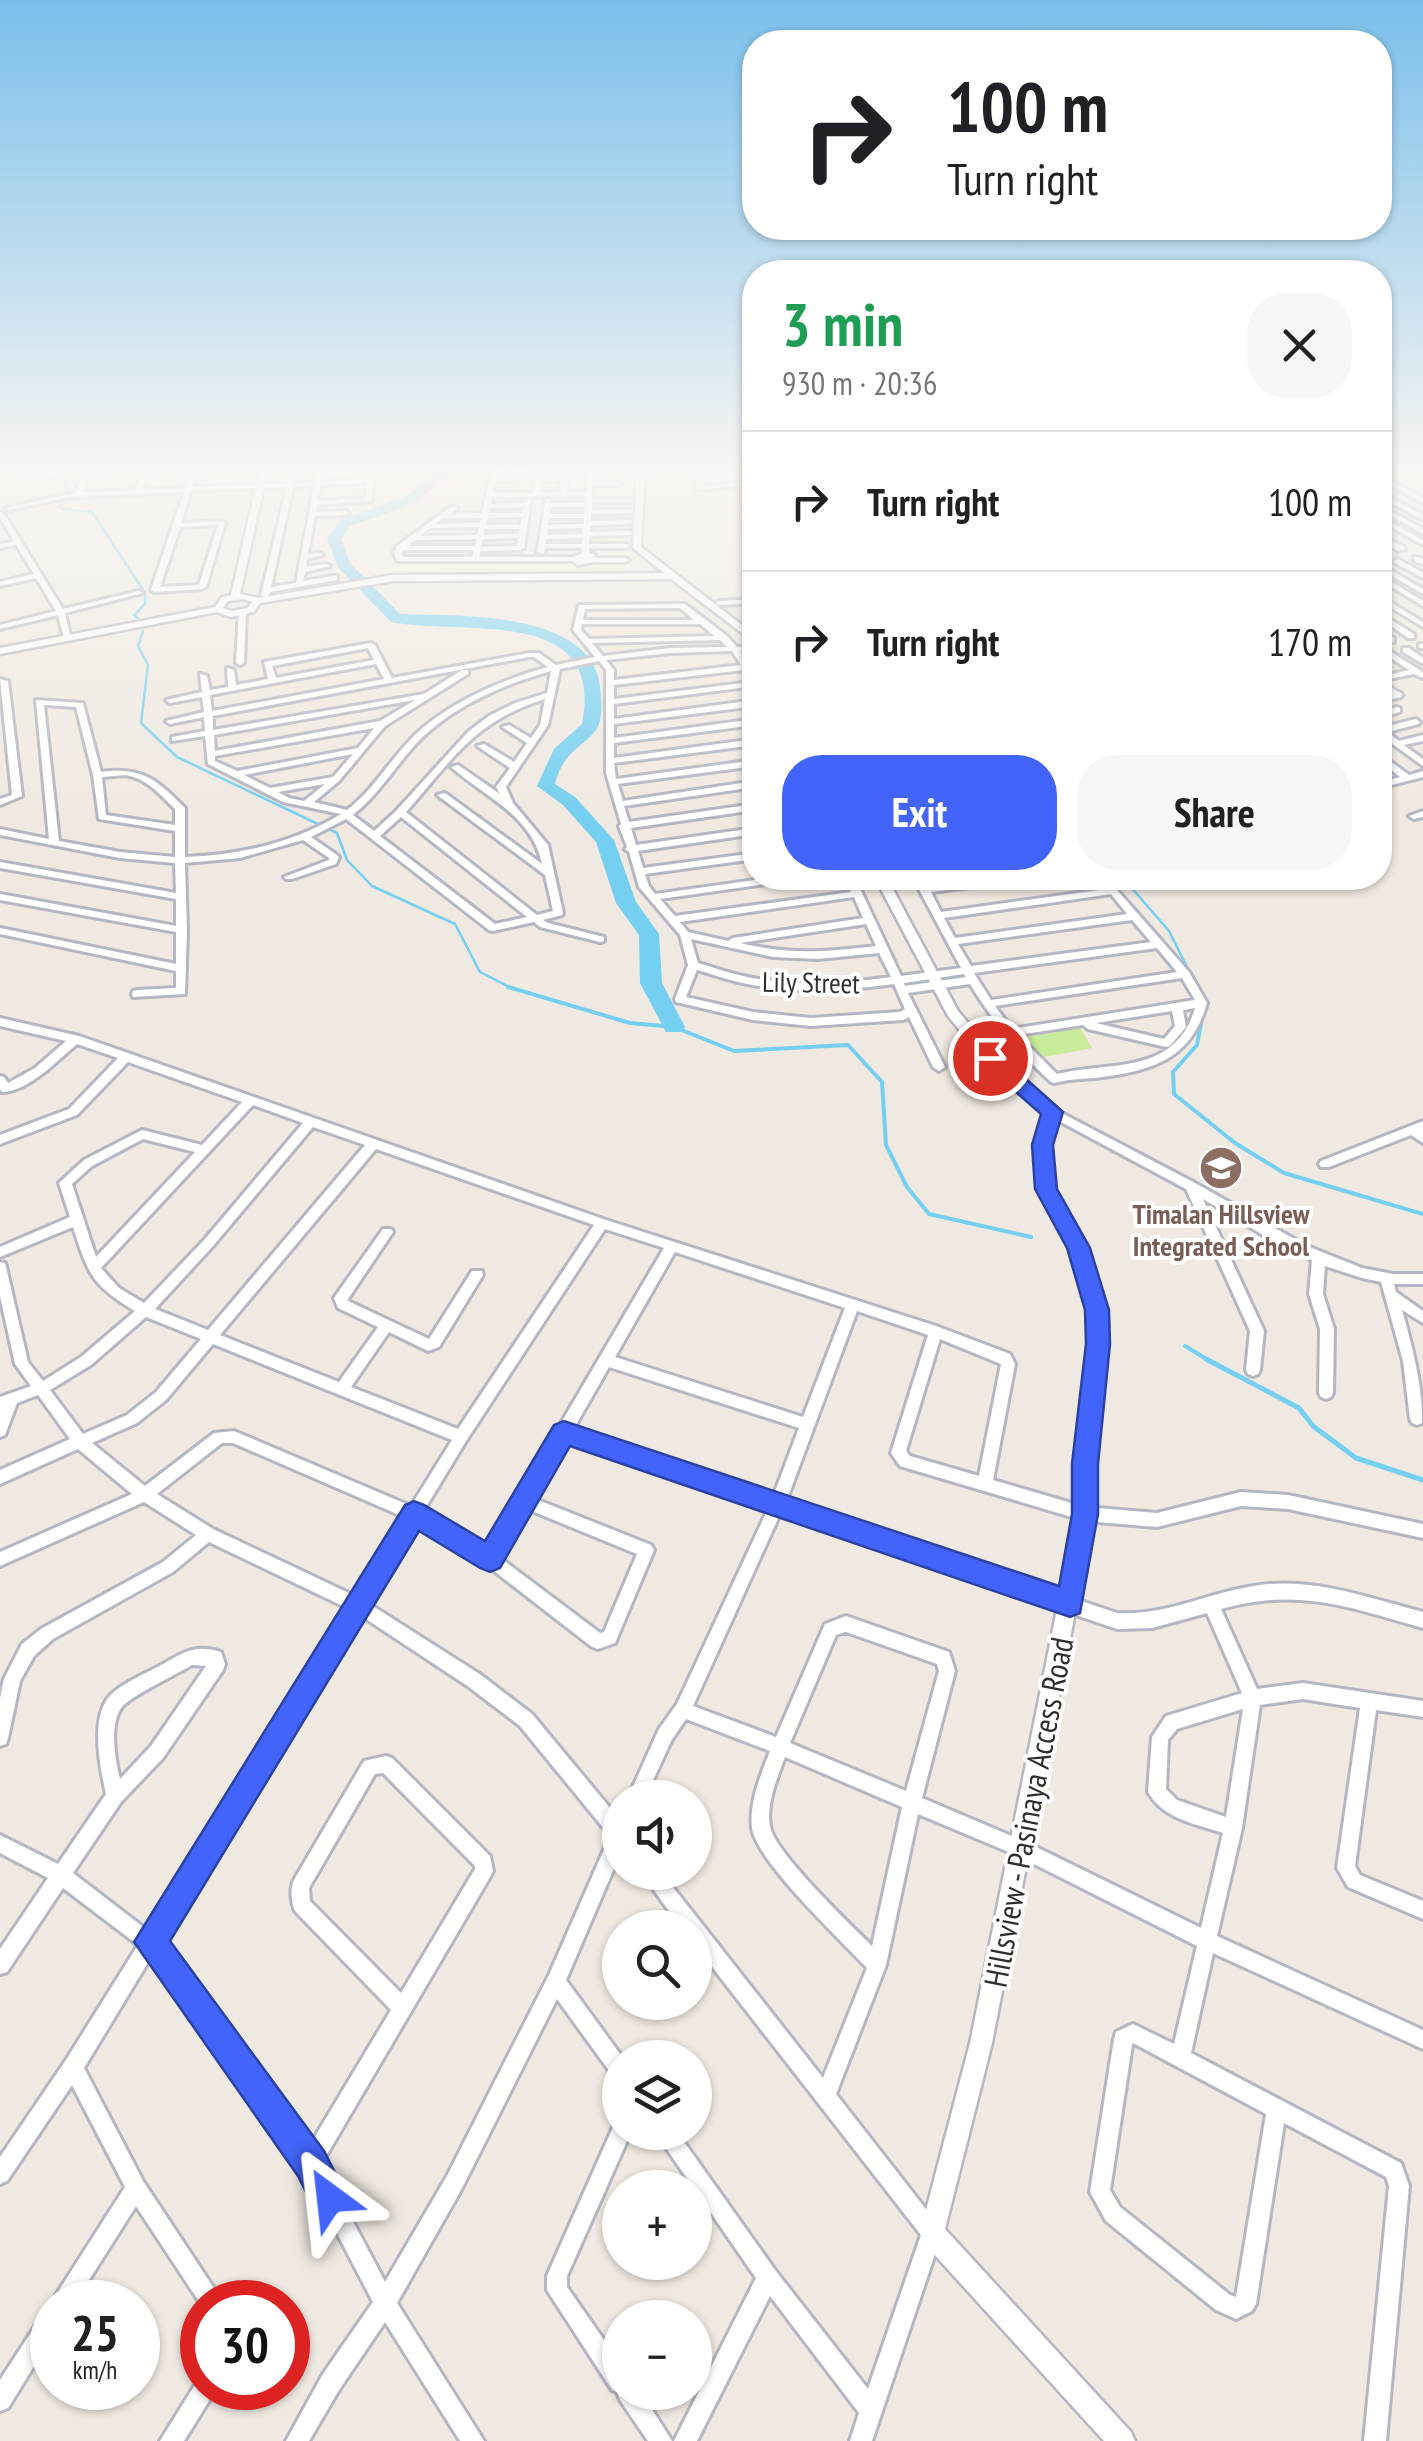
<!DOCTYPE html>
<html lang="en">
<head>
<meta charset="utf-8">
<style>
  body { margin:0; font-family:"PT Sans Narrow",sans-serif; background:#f6f6f6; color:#202124; height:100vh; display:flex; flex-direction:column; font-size:38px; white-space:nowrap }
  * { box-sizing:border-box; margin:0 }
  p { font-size:32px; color:#757577 }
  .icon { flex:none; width:55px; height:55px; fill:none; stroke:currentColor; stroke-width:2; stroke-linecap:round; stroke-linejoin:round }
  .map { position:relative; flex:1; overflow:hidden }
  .panel { position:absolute; left:742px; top:260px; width:650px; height:630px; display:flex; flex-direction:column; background:#fff; border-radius:40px; box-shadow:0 2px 8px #0004 }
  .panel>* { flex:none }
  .banner { position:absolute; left:742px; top:30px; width:650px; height:210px; border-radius:40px; box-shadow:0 2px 8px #0004; background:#fff; color:#202124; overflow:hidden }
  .fabs { position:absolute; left:602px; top:1780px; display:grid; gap:20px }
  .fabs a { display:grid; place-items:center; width:110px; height:110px; border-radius:50%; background:#fff; box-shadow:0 2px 8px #0004; font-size:50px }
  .speed { position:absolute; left:30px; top:2280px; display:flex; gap:20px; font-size:50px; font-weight:700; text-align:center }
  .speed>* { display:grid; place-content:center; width:130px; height:130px; border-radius:50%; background:#fff; box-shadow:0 2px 8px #0004; line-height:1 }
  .speed small { font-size:25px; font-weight:400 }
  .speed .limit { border:15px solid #d22; background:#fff; color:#111 }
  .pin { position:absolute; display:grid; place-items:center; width:85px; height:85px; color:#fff; margin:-42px; border:5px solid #fff; border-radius:50%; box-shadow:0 2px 10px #0007 }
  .me { position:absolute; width:110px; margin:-55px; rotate:330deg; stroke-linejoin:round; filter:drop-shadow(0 0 8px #0008) }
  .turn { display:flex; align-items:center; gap:35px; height:210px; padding:0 40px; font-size:45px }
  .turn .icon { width:130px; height:130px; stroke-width:2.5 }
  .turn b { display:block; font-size:70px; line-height:85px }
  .round { display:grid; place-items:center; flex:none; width:105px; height:105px; border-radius:40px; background:#f6f6f6 }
  .summary { display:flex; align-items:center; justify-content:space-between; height:170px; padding:0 40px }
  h1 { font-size:60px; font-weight:600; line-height:75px; color:#1e9e55 }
  .primary-button { display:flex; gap:20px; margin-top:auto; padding:20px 40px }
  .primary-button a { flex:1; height:115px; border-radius:40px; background:#4264fb; color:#fff; font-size:40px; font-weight:600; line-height:115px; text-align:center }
  .primary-button a+a { background:#f6f6f6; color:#202124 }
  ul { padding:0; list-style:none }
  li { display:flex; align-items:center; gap:30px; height:140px; padding:0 40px; border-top:2px solid #e0e0e0 }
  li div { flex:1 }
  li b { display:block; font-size:38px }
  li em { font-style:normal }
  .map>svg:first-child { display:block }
  .pitch { fill:#c9ec9a }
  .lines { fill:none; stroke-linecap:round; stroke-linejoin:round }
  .stream-far2 { stroke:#75cff0; stroke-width:2.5 }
  .stream-far1 { stroke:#75cff0; stroke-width:4 }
  .stream { stroke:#75cff0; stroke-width:5 }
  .river { fill:#75cff0; fill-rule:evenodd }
  .minor-casing { stroke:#b4b7c1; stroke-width:6 }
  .tertiary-casing { stroke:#b4b7c1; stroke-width:5 }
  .minor { fill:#fff; fill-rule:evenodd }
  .tertiary { fill:#fff; fill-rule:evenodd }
  .route { fill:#4264fb; stroke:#2b41a3; stroke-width:2.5 }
  .labels { text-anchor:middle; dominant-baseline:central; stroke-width:8; stroke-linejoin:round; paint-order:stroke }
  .street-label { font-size:28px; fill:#2e2e2e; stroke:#fff }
  .education-label { font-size:28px; font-weight:bold; fill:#785e54; stroke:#fff }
  .near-street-label { font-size:32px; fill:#2e2e2e; stroke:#fff }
</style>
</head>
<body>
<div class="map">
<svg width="1423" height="2441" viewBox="0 0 1423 2441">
  <rect width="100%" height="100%" fill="#efe9e1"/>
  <path class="pitch" d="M1080 1028 1092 1048 1040 1058 1028 1037Z"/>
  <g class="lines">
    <g class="stream-far2">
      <path d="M6 469 68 482 67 491"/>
      <path d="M63 501 59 507 63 509 92 512 145 593V604L134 615 138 618"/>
      <path d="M143 631 138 646 148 665 141 723 177 757 337 833 347 860 372 886 455 924 480 972 513 989"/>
      <path d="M1123 878 1169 931 1198 989"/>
    </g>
    <g class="stream-far1">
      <path d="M508 987 630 1023 674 1027 734 1051 848 1045 882 1082 886 1145 907 1187 929 1214 1031 1237"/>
      <path d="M1204 1007 1197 1045 1173 1072 1174 1094 1235 1143 1284 1173 1423 1214"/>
      <path d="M1185 1346 1210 1361"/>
    </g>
    <path class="stream" d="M1206 1359 1299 1408 1313 1426 1356 1458 1423 1480"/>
    <path class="river" d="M434 469H446L450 475 413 504 350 526 341 539 350 563 400 614C457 616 591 610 600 686 601 697 603 712 599 724 592 744 564 746 555 784L575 797 614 840 636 902 659 934 662 983 685 1027 682 1032H666L640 983 639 935 616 903 596 842 563 805 537 786 554 749 582 724C606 604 462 636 391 622L338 567 327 539 340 520 403 498 436 474Z"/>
    <g class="minor-casing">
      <g id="minor">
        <path d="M86 469H103L91 471 82 492 135 490 144 469H150L142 490 186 488 192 469H198L192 487 287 483 291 469H297L294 483 314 482 317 469H323L321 481 368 479 369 469H375L371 501 317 505 316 512 346 511 349 513 346 515 315 516 308 554 319 553 323 555 307 559 306 567 326 564 330 566 305 572 303 581 334 576H337V580L270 592 268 597H265L261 595 287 487 191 491 181 523 222 521 225 523 206 587 202 589 155 592 151 590 184 492 71 497 9 510 6 508 75 493ZM367 483 366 498 318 501 320 485ZM314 486 296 583 271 587 293 487ZM218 525 199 585 160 587 180 527Z"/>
        <path d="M492 469H537L534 471 498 472 497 477H515L518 479 515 481H496L493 493H532L536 479 539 477 567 478V492H586L588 471H556L553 469H594L593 481 620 482 621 483 618 485H593L592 499H631L634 501 633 502 592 503V510H631L633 511V513L591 514V521L630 520 633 522 630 524 591 525 590 532 630 531 634 533 630 535 590 536 589 544H626L630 546 626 548H589V554H594L596 558H625L629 560 625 562H593L578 565 573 561H397L394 552 397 546 448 509 455 506 458 508 450 514 482 513ZM542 481H561L560 492H539ZM586 496 585 503H551L550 499H546L537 552 544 554 545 548H582L581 554 573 557H479L481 551 520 550 524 548 531 500 528 498 524 503 491 504 492 497ZM523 507 522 513H489L490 508ZM550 507H585L584 514H550ZM522 517 520 525H486L488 518ZM443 518H481L480 523 435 524ZM549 518H584V524L548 525ZM479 527 477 535 420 536 430 528ZM583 528 582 534 547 535 548 529ZM485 529H520L519 534 484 535ZM518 538 517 546 481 547 483 539ZM583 538 582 544H546V539ZM476 539 475 546H408L415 540ZM404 550H474L472 557H403L402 552Z"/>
        <path d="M698 469H704V472L735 469 704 476 703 487 755 480V484L697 490 696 475Z"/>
        <path d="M1380 475 1423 498V503L1380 480Z"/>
        <path d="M1380 492 1423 515V520L1380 497Z"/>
        <path d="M1380 505 1423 529V534L1380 510Z"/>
        <path d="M0 512 4 514 63 609 139 591 143 593 65 613 71 640 64 638 58 615 0 629V625L56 611 36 578 0 586V582L34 574 16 545 0 548V544L14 541 0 518Z"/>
        <path d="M1380 516 1423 540V545L1380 521Z"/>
        <path d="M1380 535 1404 547 1405 549 1398 551 1380 540Z"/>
        <path d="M1380 550 1385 551V555H1380Z"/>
        <path d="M1417 557 1423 559V564L1414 561V557Z"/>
        <path d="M1398 559 1423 573V578L1395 563 1394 561Z"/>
        <path d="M1380 564 1423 589V594L1380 569Z"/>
        <path d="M1380 575 1423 601V606L1380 580Z"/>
        <path d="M1380 596 1423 622V627L1380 601Z"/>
        <path d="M755 599V603L719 605 715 603 719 601Z"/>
        <path d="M685 604 727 636 737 647H755V651H740L755 675V686L614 704V719L755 700V706L614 724V738L755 719V725L614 743V758L755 739V745L614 763 616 779 755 760V766L618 784 623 801 755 781V787L624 806 629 822 755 804V810L631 828 636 845 755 828V834L638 851 643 868 755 853V859L645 874 649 886 655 894 769 878H791L786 881 660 899 675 916 851 892 845 878H855L901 976 961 968 913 878H923L928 887 998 878H1022L1017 881 931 892 941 912 1107 889 1102 878H1112L1117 890 1189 972 1207 1003C1191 1061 1150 1071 1095 1078 1082 1079 1068 1079 1055 1083L1051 1082C1018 1052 992 1020 970 984L908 993 945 1067 939 1071 933 1067 909 1017 903 1020 811 1026 753 1020 676 1002 675 999 688 965 680 935 639 887 629 852 625 849 627 847 619 826 621 824 606 773V670L599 661 560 669 548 725 506 787 513 803 548 845 563 913 562 915 543 920 548 923 604 937V941L600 942 540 927 534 922 493 931 489 930 346 819 311 837 337 855 339 857 336 864 292 879H286L284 877 329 860V858L303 840 240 858 185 863 187 930 185 994 133 997 132 994 133 991 137 990 176 988V971L0 934V928L176 964V932L0 900V894L176 926V899L0 868V862L176 893 175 863 120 858 0 835V829L49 839 36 700 83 703 101 772C142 766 157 780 185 808V857C240 855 293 843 341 814L283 802 208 764 205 736 172 741V737L205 731 204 717 170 724 166 721 204 712 202 697 170 703 166 700 202 692 200 674 207 676 210 690 228 687 227 668 234 670 236 685 268 679 264 662 371 643 375 645 392 678 529 653H539L556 665 595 657 573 630 579 605ZM680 608 694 620H583L585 609ZM582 624H700L714 636 589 639 581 630ZM720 640 727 647 670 648 603 656 592 643ZM368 648 374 660 276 678 272 666ZM732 651 741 665 614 680V670L606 660 670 653ZM529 657H534L548 667C502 679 443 705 410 740 388 763 373 790 347 810L314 802 339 781 385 726 468 674V670H462L424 694 213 730V716ZM376 664 384 679 212 711 210 695ZM744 670 751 682 614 699V685ZM551 671 547 693 515 703 489 716 468 732 395 812 374 831 353 815C378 795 394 768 415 745 449 708 503 684 551 671ZM545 699 540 725 531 738 509 725 502 727 527 743 514 762 484 744 477 746 510 768 496 787 500 794 458 765 451 767C485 797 532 815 542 864L445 793 437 795 545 875 553 911 537 915 406 812C453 759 474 721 545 699ZM415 700 380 721 215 751 214 735ZM44 705 76 707 93 775 99 819 175 831V857L120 852 59 841ZM374 728 358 748 237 771 215 761V756ZM353 754 333 777 270 788 244 775ZM125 775C147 778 160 795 175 809V825L106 815 102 777ZM325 784 304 801 289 798 278 792ZM401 817 527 917 495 924 380 836ZM1111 894 1127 914 955 938 944 918ZM854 897 863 918 733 938 728 941 688 932 680 922ZM1132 920 1151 942 971 966 958 944ZM866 924 876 946C825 952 791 955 740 943ZM691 939 773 957 818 959 879 953 891 977C842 984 791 987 743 976 728 973 713 967 698 963ZM1157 948 1177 972 991 1000 974 973ZM697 970C712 974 727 980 743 983 792 994 844 991 894 984L905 1009 900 1012 811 1018 753 1012 686 997ZM964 974 966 977 905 986 904 983ZM1182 978 1195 1000 1012 1029 995 1006ZM1195 1008C1175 1076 1110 1061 1057 1074L1018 1035 1083 1025 1088 1029 1166 1047 1170 1046 1186 1027 1183 1010ZM1172 1011 1175 1026 1164 1039 1096 1023Z"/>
        <path d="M239 611 246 613 244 663 240 665 236 663Z"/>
        <path d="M1380 613 1414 634V638H1408L1380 618Z"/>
        <path d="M1380 631 1394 638V642H1388L1380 636Z"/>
        <rect x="1419" y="644" width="4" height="4"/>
        <path d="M1380 645 1423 672V678L1414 674 1388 679V675L1409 670 1380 651Z"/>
        <path d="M1403 648H1409L1423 658V664L1403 652Z"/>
        <path d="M0 679 8 681 22 796 0 805V799L12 795Z"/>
        <path d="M1398 692 1401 693V697L1380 702V696Z"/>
        <path d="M1397 707 1400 708V712L1380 718V712Z"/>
        <path d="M1416 719 1420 722 1419 724 1387 732 1399 741 1423 735V741L1404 745 1423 759V766L1380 735V728Z"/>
        <path d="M1380 754 1409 775 1423 771V777L1380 788V782L1400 777 1380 761Z"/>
        <path d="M1423 811V817L1414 819 1409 816Z"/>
        <path d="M0 1018 79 1036 606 1220 936 1326 1010 1354 1015 1364 993 1480 1085 1507 1157 1513 1241 1492 1288 1495 1423 1524V1538L1288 1509 1241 1506 1157 1527 1085 1521 900 1466 891 1453 928 1335 857 1311 786 1502 1117 1613C1166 1616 1207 1593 1254 1586 1311 1576 1369 1598 1423 1612V1628C1349 1607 1298 1587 1221 1609L1257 1689 1303 1683 1423 1701V1717L1376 1710 1355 1866 1360 1875 1423 1901V1919L1348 1887 1337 1868 1360 1708 1303 1699 1260 1705 1242 1828 1217 1936 1423 2030V2049L1213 1953 1191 2053 1401 2163 1409 2186 1386 2441H1364L1389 2186 1386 2177 1284 2123 1256 2304 1252 2311 1236 2319 1216 2310 1106 2221 1090 2192 1114 2039 1116 2032 1133 2024 1174 2044 1197 1946 1016 1855 918 1814 886 1965 836 2094 939 2226 942 2233 872 2441H850L859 2413 770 2296 697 2441H674L756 2278 655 2132H677L775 2270 868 2389 921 2235 695 1945V1928H681L641 1872H661L823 2078 867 1968C841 1940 757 1862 752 1828 749 1803 761 1774 770 1751L686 1719 671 1741 645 1798H628L659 1729 677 1704 768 1509 567 1440 533 1498 651 1545 654 1550 615 1643 598 1649 592 1647 485 1564 416 1523 368 1603 481 1675 532 1714 620 1820V1854L566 1980 623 2058H620V2079L613 2076 557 1999 461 2190 397 2303 484 2441H460L385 2322 339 2390 309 2441H286L323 2374 373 2302 304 2170 150 1959 84 2068 143 2181 223 2302H202V2306L136 2206 75 2302H53L56 2295 125 2187 72 2085 7 2181 0 2184V2157L66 2060 138 1945 63 1888 7 1972 0 1974V1949L48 1878 0 1853V1835L58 1864 106 1794C100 1767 88 1711 115 1691 129 1680 147 1673 163 1664 184 1652 196 1644 221 1652L225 1664 223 1670 163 1758 121 1802 73 1873 147 1930 347 1608 209 1542 173 1572 53 1639 34 1656 20 1681 8 1738 6 1744 0 1746V1698L4 1679 22 1644 41 1629 163 1562 196 1535 144 1502 0 1566V1552L132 1494 78 1449 0 1484V1470L70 1439 38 1395 17 1403 5 1435 0 1437V1397L31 1386 15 1364 0 1296V1262L5 1263 6 1267 28 1362 43 1381 81 1357 135 1311C91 1285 88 1273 73 1227L0 1257V1247L70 1217 59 1183 84 1160 142 1130 202 1145 242 1102 128 1062 77 1115 0 1144V1135L69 1109 118 1058 77 1044C58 1060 28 1092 2 1092L0 1089V1076L4 1077 8 1083 35 1068 66 1041 0 1026ZM253 1105 303 1123 205 1239 144 1303 119 1288 101 1268ZM313 1127 365 1145 208 1330 155 1309 213 1246ZM143 1139 195 1152 96 1257 72 1184 92 1166ZM376 1149 594 1225 458 1429 351 1387 389 1332 428 1351 439 1347 483 1275 482 1271H472L429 1339 348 1301V1299L391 1235 393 1232 391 1229H383L334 1298 338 1308 378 1327 339 1382 220 1335ZM605 1229 664 1248 487 1549 423 1512 466 1441ZM675 1252 845 1308 803 1417 615 1357ZM146 1317 201 1339 156 1392 127 1415 83 1434 50 1390 91 1365ZM940 1339 1001 1364 979 1476 910 1456 906 1451ZM213 1344 452 1440 411 1506 234 1431 214 1433 145 1486 92 1443 137 1423 166 1400ZM609 1367 799 1428 773 1497 573 1430ZM222 1443H233L404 1517 355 1596 213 1529 157 1494ZM527 1509 637 1554 604 1632 600 1633 499 1557ZM780 1514 1117 1629 1152 1628 1207 1613 1242 1693 1166 1716 1152 1737 1148 1792C1163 1819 1196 1824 1223 1833L1201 1928 1028 1843 922 1798 955 1671 949 1652 846 1616 825 1624 776 1737 693 1706ZM360 1615 469 1687 520 1726 610 1836 549 1975 447 2176 385 2282 322 2163 490 1877 493 1871 490 1856 392 1758 386 1756 364 1761 294 1880C290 1889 291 1902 295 1911L391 2010 310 2145 160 1942ZM846 1632 937 1664 939 1671 906 1791 790 1743 836 1635ZM192 1665 206 1666 151 1746 120 1779C115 1760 109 1723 122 1707 129 1697 179 1673 192 1665ZM1243 1709 1226 1817 1177 1800 1166 1789 1168 1740 1177 1729ZM785 1757 902 1807 872 1946C851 1925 773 1851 770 1826 766 1804 777 1778 785 1757ZM383 1773 475 1866V1869L401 1993 310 1901 309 1888 375 1774ZM1133 2043 1266 2114 1236 2297 1230 2295 1120 2207 1110 2190 1132 2045Z"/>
        <path d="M1052 1108 1195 1183 1307 1246 1362 1268 1393 1274H1423V1284H1394L1396 1292 1423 1311V1323L1402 1310C1412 1346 1423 1386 1422 1423L1417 1425 1412 1423 1410 1419 1403 1361 1381 1282 1362 1278 1325 1266 1323 1294 1334 1329 1333 1393 1331 1397 1326 1399 1321 1397 1319 1393 1320 1329 1309 1294 1312 1260 1268 1238 1203 1199 1264 1331 1260 1370 1258 1374 1253 1376 1248 1374 1246 1370 1250 1331 1186 1189 1048 1115 1046 1112 1048 1109Z"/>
        <path d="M1423 1121V1143L1411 1135 1329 1167H1321L1319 1164 1321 1161Z"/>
        <path d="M620 2123V2132H631L567 2276V2287L620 2363V2392H641L672 2441H648L620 2400 617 2392 612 2390 547 2290V2276L550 2269 614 2125Z"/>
        <path d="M52 2307V2337L8 2408 0 2411V2380L45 2311Z"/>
        <path d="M202 2379V2388H217L184 2441H160L198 2380Z"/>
      </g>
    </g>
    <g class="tertiary-casing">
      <g id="tertiary">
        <path d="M260 469H268L240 594 258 598 393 575 664 573 633 548 637 469H645L641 547 755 635V643L671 579 393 581 260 603 254 612 231 617 217 612 0 654V648L215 607 222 597 231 595ZM244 599 252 602 248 608 232 611 223 608 228 601Z"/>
        <path d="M1380 681 1383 682 1403 695 1394 697 1380 688Z"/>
        <path d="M875 878H887L958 1011 995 1055 1059 1112 1050 1145 1053 1189 1086 1248 1105 1311 1106 1344 1094 1464V1514L992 2043 945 2229 1131 2432 1135 2441H1104L923 2242 920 2233 970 2043 1076 1514V1464L1090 1344 1089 1311 1070 1248 1039 1189 1036 1145 1045 1113 985 1061 948 1016Z"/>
      </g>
    </g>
    <use href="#minor" class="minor"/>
    <use href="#tertiary" class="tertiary"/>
  </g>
  <linearGradient id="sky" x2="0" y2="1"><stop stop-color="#7abfeb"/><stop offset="0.58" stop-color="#f8f5f2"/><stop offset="1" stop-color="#f8f5f2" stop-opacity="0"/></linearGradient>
  <rect width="1423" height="810" fill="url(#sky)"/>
  <path class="route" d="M990 1051 997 1053 1063 1112 1053 1145 1057 1189 1090 1248 1109 1310 1110 1344 1098 1464V1514L1080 1613 1070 1617 570 1446 500 1568 490 1572 480 1568 419 1531 170 1941 324 2151 348 2198 343 2212 330 2217 316 2212 298 2176 134 1942 405 1505 414 1501 424 1505 485 1541 554 1425 564 1421 1059 1586 1072 1514V1464L1086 1344 1085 1310 1067 1248 1035 1189 1032 1145 1041 1114 983 1063V1053Z"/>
  <defs>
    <g id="school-disc" transform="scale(2.25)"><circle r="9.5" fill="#8d6e63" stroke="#fff"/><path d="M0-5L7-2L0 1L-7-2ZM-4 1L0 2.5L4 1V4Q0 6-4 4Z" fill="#fff"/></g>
  </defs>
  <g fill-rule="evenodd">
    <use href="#school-disc" x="1221" y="1168"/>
  </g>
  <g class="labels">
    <g class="street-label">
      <text transform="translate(811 982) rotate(1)">Lily Street</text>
    </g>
    <g class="education-label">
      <text x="1221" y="1213">Timalan Hillsview<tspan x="1221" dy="32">Integrated School</tspan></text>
    </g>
    <g class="near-street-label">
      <text transform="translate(1028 1812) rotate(-79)">Hillsview - Pasinaya Access Road</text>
    </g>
  </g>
</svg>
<div class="fabs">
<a><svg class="icon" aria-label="sound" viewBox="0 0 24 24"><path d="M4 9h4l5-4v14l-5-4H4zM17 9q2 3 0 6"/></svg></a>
<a><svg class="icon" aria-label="search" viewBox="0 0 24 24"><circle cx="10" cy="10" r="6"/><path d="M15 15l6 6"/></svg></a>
<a><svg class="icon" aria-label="layers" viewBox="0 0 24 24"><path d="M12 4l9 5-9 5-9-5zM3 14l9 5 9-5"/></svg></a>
<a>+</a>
<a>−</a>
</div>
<div class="speed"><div>25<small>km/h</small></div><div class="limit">30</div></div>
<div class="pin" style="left:990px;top:1058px;background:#d93025"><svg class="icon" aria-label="arrive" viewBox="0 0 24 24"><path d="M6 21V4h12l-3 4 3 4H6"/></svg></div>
<svg class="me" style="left:330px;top:2198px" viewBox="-20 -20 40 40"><path d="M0-17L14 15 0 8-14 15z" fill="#4264fb" stroke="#fff" stroke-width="4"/></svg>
<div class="banner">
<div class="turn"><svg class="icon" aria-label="right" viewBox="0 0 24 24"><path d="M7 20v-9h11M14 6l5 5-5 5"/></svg><div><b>100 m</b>Turn right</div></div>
</div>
<section class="panel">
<div class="summary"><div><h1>3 min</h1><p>930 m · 20:36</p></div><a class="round"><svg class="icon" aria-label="close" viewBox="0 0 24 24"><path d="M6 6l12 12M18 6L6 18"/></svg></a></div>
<ul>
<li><svg class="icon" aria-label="right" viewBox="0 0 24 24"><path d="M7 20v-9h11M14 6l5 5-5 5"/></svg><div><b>Turn right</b></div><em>100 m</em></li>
<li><svg class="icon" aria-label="right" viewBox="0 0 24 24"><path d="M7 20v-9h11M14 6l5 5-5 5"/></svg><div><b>Turn right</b></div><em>170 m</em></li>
</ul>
<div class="primary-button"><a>Exit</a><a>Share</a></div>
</section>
</div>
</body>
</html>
